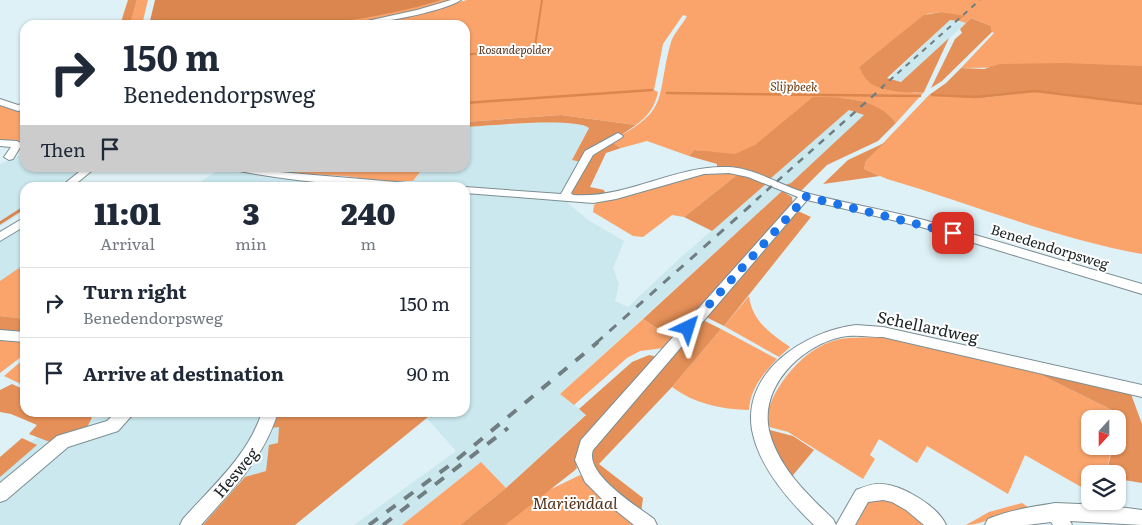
<!DOCTYPE html>
<html lang="en">
<head>
<meta charset="utf-8">
<style>
  body { margin:0; font-family:Literata,serif; background:#f6f6f7; color:#1f2937; height:100vh; display:flex; flex-direction:column; font-size:19px; white-space:nowrap }
  * { box-sizing:border-box; margin:0 }
  p { font-size:16px; color:#747a83 }
  .icon { flex:none; width:28px; height:28px; fill:none; stroke:currentColor; stroke-width:2; stroke-linecap:round; stroke-linejoin:round }
  .map { position:relative; flex:1; overflow:hidden }
  .details { position:absolute; left:20px; top:182px; width:450px; height:235px; display:flex; flex-direction:column; background:#fff; border-radius:15px; box-shadow:0 1px 4px #0004 }
  .details>* { flex:none }
  .guide { position:absolute; left:20px; top:20px; width:450px; height:152px; border-radius:15px; box-shadow:0 1px 4px #0004; background:#fff; color:#1f2937; overflow:hidden }
  .needle { width:32px; rotate:201deg }
  .buttons { position:absolute; left:1081px; top:410px; display:grid; gap:10px }
  .buttons a { display:grid; place-items:center; width:45px; height:45px; border-radius:10px; background:#fff; box-shadow:0 1px 4px #0004; font-size:25px }
  .pin { position:absolute; display:grid; place-items:center; width:42px; height:42px; color:#fff; margin:-21px; border-radius:10px; box-shadow:0 2px 8px #0006 }
  .me { position:absolute; width:55px; margin:-28px; rotate:41deg; stroke-linejoin:round; filter:drop-shadow(0 0 4px #0008) }
  .turn { display:flex; align-items:center; gap:18px; height:105px; padding:0 20px; font-size:22px }
  .turn .icon { width:65px; height:65px; stroke-width:2.5 }
  .turn b { display:block; font-size:35px; line-height:42px }
  .then { display:flex; align-items:center; height:48px; padding:0 20px; background:#0003; gap:10px; font-size:19px }
  .eta { display:flex; justify-content:space-evenly; align-items:center; height:85px; text-align:center }
  .eta b { font-size:30px; font-weight:800; line-height:35px }
  ul { padding:0; list-style:none }
  li { display:flex; align-items:center; gap:15px; height:70px; padding:0 20px; border-top:1px solid #e0e1e3 }
  li div { flex:1 }
  li b { display:block; font-size:19px }
  li em { font-style:normal }
  .map>svg:first-child { display:block }
  .built { fill:#cbe8ef }
  .green { fill:#faa46c }
  .forest { fill:#e59058 }
  .water { fill:#da864e }
  .lines { fill:none; stroke-linecap:round; stroke-linejoin:round }
  .stream-far2 { stroke:#da864e; stroke-width:2 }
  .stream-far1 { stroke:#da864e; stroke-width:2.5 }
  .stream { stroke:#da864e; stroke-width:3 }
  .minor-casing { stroke:#7c8e93; stroke-width:2 }
  .minor { fill:#fff; fill-rule:evenodd }
  .rail-far3 { stroke:#717e81; stroke-width:2; stroke-dasharray:5.5 5.5; stroke-linecap:butt }
  .rail-far2 { stroke:#717e81; stroke-width:2.5; stroke-dasharray:7 7; stroke-linecap:butt }
  .rail-far1 { stroke:#717e81; stroke-width:3; stroke-dasharray:9 9; stroke-linecap:butt }
  .rail { stroke:#717e81; stroke-width:4; stroke-dasharray:11 11; stroke-linecap:butt }
  .route { stroke:#1a73e8; stroke-width:9; stroke-dasharray:0 16.2 }
  .labels { text-anchor:middle; dominant-baseline:central; stroke-width:4; stroke-linejoin:round; paint-order:stroke }
  .far-park-label { font-size:11px; font-style:italic; fill:#54321a; stroke:#fff }
  .far-water-label { font-size:12px; font-style:italic; fill:#6d370c; stroke:#fff }
  .street-label { font-size:14px; fill:#1d2426; stroke:#fff }
  .near-street-label { font-size:16px; fill:#1d2426; stroke:#fff }
  .near-park-label { font-size:16px; font-style:italic; fill:#54321a; stroke:#fff }
</style>
</head>
<body>
<div class="map">
<svg width="1142" height="525" viewBox="0 0 1142 525">
  <rect width="100%" height="100%" fill="#def1f6"/>
  <g class="built">
    <path d="M950 20 966 23 901 82 888 79Z"/>
    <path d="M849 110 865 115 791 183 785 185 770 179Z"/>
    <path d="M558 122 581 124 589 127 572 160 581 162 563 194 568 203 588 220 624 241 613 268 619 284 615 301 628 307 681 257 766 184 782 191 560 394 586 414 506 488 481 462 402 525H354L456 451 422 413 465 412V188L409 187 423 168H465V127Z"/>
    <path d="M25 153V168H87L61 187 25 188V211L0 226V164Z"/>
    <path d="M222 168 269 176 322 181 316 187 190 188Z"/>
    <path d="M25 224V332L0 329V241Z"/>
    <path d="M113 413H309L283 467 219 525H0V468L45 430 107 417Z"/>
  </g>
  <g class="green">
    <path d="M137 0H148L142 25H130Z"/>
    <path d="M442 0H455L389 18 349 25H308L383 14Z"/>
    <path d="M467 0H1142V66L961 68 994 33 992 32 991 26 971 18 966 23 959 21 964 17 941 12 927 14 859 67 865 77 914 93 924 92 896 123C888 111 878 108 865 103 805 82 782 141 736 154 724 157 706 151 694 150L689 156 647 141 621 148 610 141C672 110 655 99 671 42 674 33 683 24 687 16L683 15 663 44 654 90 658 92C655 107 648 116 636 125L561 115 465 122V25H364Z"/>
    <path d="M1038 91 1142 104V254C1054 238 972 204 887 179L864 169 866 161 929 95 983 98Z"/>
    <path d="M0 104 25 108V142L0 141Z"/>
    <path d="M297 168H423L413 181H382L344 176 291 173Z"/>
    <path d="M721 172 738 174 684 217 672 215 643 237 633 236 593 212 594 205C602 199 614 200 624 197 656 189 688 175 721 172Z"/>
    <path d="M25 264V319L0 316V281Z"/>
    <path d="M749 296C752 321 771 334 790 347L779 357 724 326Z"/>
    <path d="M643 319 661 331 676 336 664 348 640 351 627 358 574 405 560 394Z"/>
    <path d="M721 329 777 359C763 374 750 389 749 410 721 409 695 404 672 387Z"/>
    <path d="M880 337 1035 372 1120 414 1118 426V419H1090V446H1112L1106 474H1090V492L1025 455 1008 494 927 446 917 463 879 439 870 455 875 459 863 479 788 432 766 426C766 394 800 352 830 342 845 336 863 338 880 337Z"/>
    <path d="M0 339 25 341V354L0 373Z"/>
    <path d="M25 358V386L4 376Z"/>
    <path d="M481 462 506 488 460 525H402Z"/>
    <path d="M580 475 638 525H477Z"/>
    <path d="M887 497 932 525H850L864 503Z"/>
    <path d="M1022 503 1028 507C1009 511 981 525 966 525L989 512Z"/>
  </g>
  <g class="forest">
    <path d="M128 0H137L130 25H120Z"/>
    <path d="M941 12 965 16 959 21 950 20 887 78 901 82 949 38 924 92C911 94 875 91 867 80 864 77 861 71 859 67L924 15Z"/>
    <path d="M971 18 991 26 992 32 942 81 931 88 955 39 962 33 960 29Z"/>
    <path d="M1064 63 1142 66V104L1038 91 983 98 929 95 946 83 961 68 984 69 1000 64Z"/>
    <path d="M813 97C841 97 879 98 896 123L878 141 827 165 801 191 785 185 791 183 864 115 849 110 770 179 729 168 717 167V164L689 156 694 150 735 154 755 145Z"/>
    <path d="M561 115 636 125 581 162 572 160 589 128C575 117 487 126 465 127V122Z"/>
    <path d="M610 141 621 148 606 153 590 187 604 190 606 196H574L570 193 591 153Z"/>
    <path d="M884 143 866 161 864 169 880 176 823 184 848 160Z"/>
    <path d="M738 174 766 184 712 231 684 217Z"/>
    <path d="M782 191 792 197 793 206 676 336 661 331 643 319Z"/>
    <path d="M798 211 811 217 724 326 704 316Z"/>
    <path d="M0 316 25 319V333L0 330Z"/>
    <path d="M701 319 721 329 672 387 599 464 643 498 641 514 598 479 591 468 592 447Z"/>
    <path d="M649 355 658 357 575 460 577 468 574 471 505 525H460L506 488 586 415 579 409 632 362Z"/>
    <path d="M1035 372 1131 394 1142 424V483L1118 479V474H1106L1113 446H1118V426L1120 414Z"/>
    <path d="M12 384 25 390V412L87 413 92 418 86 429 50 442 29 434 37 425 11 414 0 412V390Z"/>
    <path d="M275 413H433L295 525H203L245 477 266 471 269 445 278 443 279 427 271 428Z"/>
    <path d="M766 429 793 436 814 450 789 480Z"/>
    <path d="M22 438 37 445 0 477V457Z"/>
  </g>
  <path class="water" d="M155 0H442C395 14 337 25 288 25V23L271 25H149Z"/>
  <g class="lines">
    <path class="stream-far2" d="M465 55 535 46 542 0"/>
    <g class="stream-far1">
      <path d="M667 93 920 96"/>
      <path d="M932 95 975 97 1035 91 1142 104"/>
      <path d="M465 103 652 90"/>
    </g>
    <path class="stream" d="M0 223 25 207"/>
    <g class="minor-casing">
      <g id="minor">
        <path d="M451 0H461C443 12 372 25 349 25L417 10Z"/>
        <path d="M0 99 18 105 25 103V109L18 111 0 105Z"/>
        <path d="M618 133 623 136 621 138 593 155 571 193 573 195C627 199 674 165 728 167 757 168 782 187 810 194 848 204 887 210 924 220 997 241 1069 263 1142 284V294L918 226 807 200 593 450C584 474 637 506 654 519L657 525H634L604 501 585 482 575 460 581 440 798 197 748 177 729 173 704 174 616 199 593 203 465 193V188H462L465 187 561 194 585 151Z"/>
        <path d="M0 140 17 141 22 144 13 159 9 160 4 157 11 147 0 146Z"/>
        <path d="M84 168H95L71 188H59Z"/>
        <path d="M234 168H254L279 172 431 185 436 188C370 188 304 183 239 171Z"/>
        <path d="M25 217V226L0 241V232Z"/>
        <path d="M856 325 883 327 1142 385V397L883 337C869 337 855 334 841 337 800 346 757 389 770 434 780 469 808 495 833 519L836 525 856 490C864 487 873 483 882 484 902 485 938 506 946 525H924L906 510 892 502 883 500 868 502 855 525H814C788 500 759 467 752 430 742 371 806 331 856 325Z"/>
        <path d="M0 330 25 332V342L0 340Z"/>
        <path d="M116 412H135L118 431 68 447 6 500 0 502V483L57 436 107 421Z"/>
        <path d="M262 412H278C264 458 232 490 201 525H180L183 519C212 486 248 456 262 412Z"/>
        <path d="M1055 503 1104 505 1142 510V525L1070 521 1072 525H1053L1051 522 1027 525H985L988 519C1009 510 1032 507 1055 503Z"/>
      </g>
    </g>
    <use href="#minor" class="minor"/>
    <path class="rail-far3" d="M881 88 980 0"/>
    <path class="rail-far2" d="M756 200 883 87"/>
    <path class="rail-far1" d="M596 343 758 199"/>
    <g class="rail">
      <path d="M369 525 454 462 598 342"/>
      <path d="M383 525 508 428"/>
    </g>
  </g>
  <g class="lines">
    <path class="route" d="M688 328 796 208 804 196 953 233"/>
  </g>
  <g class="labels">
    <g class="far-park-label">
      <text x="515" y="49">Rosandepolder</text>
    </g>
    <g class="far-water-label">
      <text transform="translate(794 86) rotate(1)">Slijpbeek</text>
    </g>
    <g class="street-label">
      <text transform="translate(1050 246) rotate(17)">Benedendorpsweg</text>
    </g>
    <g class="near-street-label">
      <text transform="translate(928 326) rotate(12)">Schellardweg</text>
      <text transform="translate(235 472) rotate(-50)">Hesweg</text>
    </g>
    <g class="near-park-label">
      <text x="575" y="502">Mariëndaal</text>
    </g>
  </g>
</svg>
<div class="buttons">
<a><svg class="needle" viewBox="-14 -14 28 28"><path d="M0-13l5 13h-10z" fill="#e53935"/><path d="M0 13l5-13h-10z" fill="#747a83"/></svg></a>
<a><svg class="icon" aria-label="layers" viewBox="0 0 24 24"><path d="M12 4l9 5-9 5-9-5zM3 14l9 5 9-5"/></svg></a>
</div>
<div class="pin" style="left:953px;top:233px;background:#d93025"><svg class="icon" aria-label="arrive" viewBox="0 0 24 24"><path d="M6 21V4h12l-3 4 3 4H6"/></svg></div>
<svg class="me" style="left:688px;top:328px" viewBox="-20 -20 40 40"><path d="M0-17L14 15 0 8-14 15z" fill="#1a73e8" stroke="#fff" stroke-width="4"/></svg>
<div class="guide">
<div class="turn"><svg class="icon" aria-label="right" viewBox="0 0 24 24"><path d="M7 20v-9h11M14 6l5 5-5 5"/></svg><div><b>150 m</b>Benedendorpsweg</div></div>
<div class="then">Then<svg class="icon" aria-label="arrive" viewBox="0 0 24 24"><path d="M6 21V4h12l-3 4 3 4H6"/></svg></div>
</div>
<section class="details">
<div class="eta">
<div><b>11:01</b><p>Arrival</p></div>
<div><b>3</b><p>min</p></div>
<div><b>240</b><p>m</p></div>
</div>
<ul>
<li><svg class="icon" aria-label="right" viewBox="0 0 24 24"><path d="M7 20v-9h11M14 6l5 5-5 5"/></svg><div><b>Turn right</b><p>Benedendorpsweg</p></div><em>150 m</em></li>
<li><svg class="icon" aria-label="arrive" viewBox="0 0 24 24"><path d="M6 21V4h12l-3 4 3 4H6"/></svg><div><b>Arrive at destination</b></div><em>90 m</em></li>
</ul>
</section>
</div>
</body>
</html>
